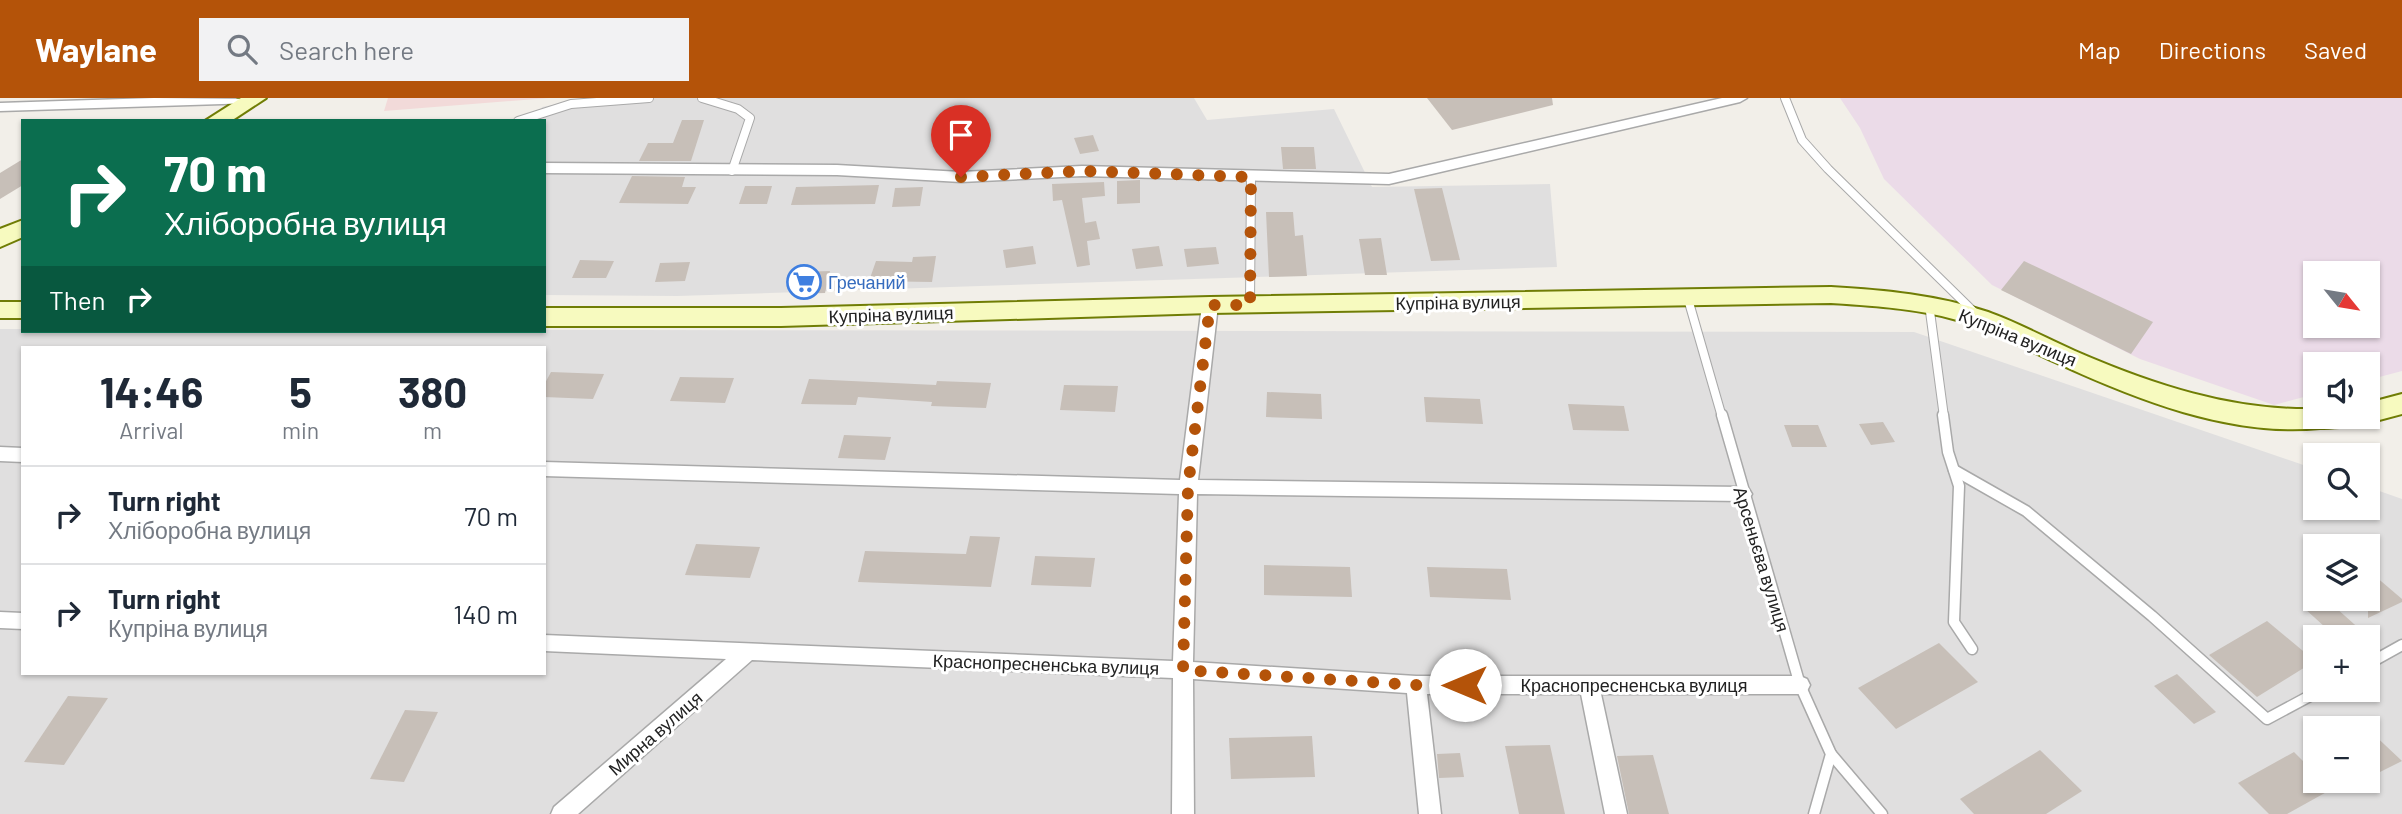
<!DOCTYPE html>
<html lang="en">
<head>
<meta charset="utf-8">
<style>
  body { margin:0; font-family:Barlow,sans-serif; background:#f2f2f3; color:#1f2937; height:100vh; display:flex; flex-direction:column; font-size:26px; white-space:nowrap }
  * { box-sizing:border-box; margin:0 }
  p { font-size:23px; color:#747a83 }
  .icon { flex:none; width:38px; height:38px; fill:none; stroke:currentColor; stroke-width:2; stroke-linecap:round; stroke-linejoin:round }
  .map { position:relative; flex:1; overflow:hidden }
  .sheet { position:absolute; left:21px; top:248px; width:525px; height:329px; display:flex; flex-direction:column; background:#fff; border-radius:0px; box-shadow:0 2px 5px #0004 }
  .sheet>* { flex:none }
  .banner { position:absolute; left:21px; top:21px; width:525px; height:214px; border-radius:0px; box-shadow:0 2px 5px #0004; background:#0b6e4f; color:#fff; overflow:hidden }
  .needle { width:46px; rotate:120deg }
  .buttons { position:absolute; left:2303px; top:163px; display:grid; gap:14px }
  .buttons a { display:grid; place-items:center; width:77px; height:77px; border-radius:0px; background:#fff; box-shadow:0 2px 5px #0004; font-size:35px }
  .pin { position:absolute; display:grid; place-items:center; width:60px; height:60px; color:#fff; margin:-72px -30px; border-radius:50% 50% 50% 0; rotate:-45deg; box-shadow:0 0 7px #0007 }
  .pin .icon { rotate:45deg }
  .me { position:absolute; width:77px; margin:-38px; rotate:270deg; stroke-linejoin:round; filter:drop-shadow(0 0 5px #0008) }
  .turn { display:flex; align-items:center; gap:24px; height:147px; padding:0 28px; font-size:32px }
  .turn .icon { width:91px; height:91px; stroke-width:2.5 }
  .turn b { display:block; font-size:49px; line-height:60px }
  .then { display:flex; align-items:center; height:66px; padding:0 28px; background:#0003; gap:14px; font-size:26px }
  .eta { display:flex; justify-content:space-evenly; align-items:center; height:119px; text-align:center }
  .eta b { font-size:42px; font-weight:700; line-height:49px }
  ul { padding:0; list-style:none }
  li { display:flex; align-items:center; gap:21px; height:98px; padding:0 28px; border-top:2px solid #e0e1e3 }
  li div { flex:1 }
  li b { display:block; font-size:26px }
  li em { font-style:normal }
  header { display:flex; align-items:center; gap:42px; box-sizing:border-box; height:98px; padding:0 35px; background:#b45309; color:#fff }
  header strong { font-size:33px }
  nav { display:flex; gap:38px; margin-inline-start:auto; font-size:24px }
  .search { width:490px; height:63px; background:#f2f2f3; display:flex; align-items:center; gap:18px; box-sizing:border-box; padding:0 24px; border-radius:0px; color:#747a83; font-size:26px }
  .map>svg:first-child { display:block }
  .residential { fill:#e0dfdf; fill-rule:evenodd }
  .commercial { fill:#f2dad9 }
  .industrial { fill:#ebdbe8; fill-rule:evenodd }
  .building { fill:#c7bfb8 }
  .lines { fill:none; stroke-linecap:round; stroke-linejoin:round }
  .lane-far1-casing { stroke:#a9a9a9; stroke-width:10 }
  .lane-casing { stroke:#a9a9a9; stroke-width:13 }
  .street-casing { stroke:#a9a9a9; stroke-width:3 }
  .secondary-casing { stroke:#707d05; stroke-width:4 }
  .lane-far1 { stroke:#fff; stroke-width:8 }
  .lane { stroke:#fff; stroke-width:10 }
  .street { fill:#fff; fill-rule:evenodd }
  .secondary { fill:#f7fabf; fill-rule:evenodd }
  .route { stroke:#b45309; stroke-width:12; stroke-dasharray:0 21.6 }
  .labels { text-anchor:middle; dominant-baseline:central; stroke-width:6; stroke-linejoin:round; paint-order:stroke }
  .shop-label { font-size:18px; fill:#366cbe; stroke:#fff; text-anchor:start }
  .street-label { font-size:18px; fill:#222; stroke:#fff }
</style>
</head>
<body>
<header>
<strong>Waylane</strong>
<div class="search"><svg class="icon" aria-label="search" viewBox="0 0 24 24"><circle cx="10" cy="10" r="6"/><path d="M15 15l6 6"/></svg>Search here</div>
<nav><a>Map</a><a>Directions</a><a>Saved</a></nav>
</header>
<div class="map">
<svg width="2402" height="716" viewBox="0 0 2402 716">
  <rect width="100%" height="100%" fill="#f2efe9"/>
  <g class="residential">
    <path d="M591 0H1194L1207 22 1334 11 1372 89 1550 86 1557 169 677 198 544 197V23H537L542 9Z"/>
    <path d="M0 231 1914 234 2315 371V410H2368V389L2402 401V716H0ZM23 250H544V576H23ZM2315 448H2368V500H2315ZM2315 539H2368V592H2315ZM2315 630H2368V682H2315Z"/>
  </g>
  <path class="commercial" d="M388 0H549L384 13Z"/>
  <path class="industrial" d="M1840 0H2402V273L2368 282V266H2315V296L2274 307 2140 261 1992 187 1884 81 1860 30ZM2315 175H2368V228H2315Z"/>
  <g class="building">
    <path d="M1427 0H1552L1553 7 1452 32Z"/>
    <path d="M682 22H704L691 63H639L648 45H673Z"/>
    <path d="M1093 37 1099 53 1080 56 1074 40Z"/>
    <path d="M1281 49H1314L1316 71H1283Z"/>
    <path d="M23 61V87L0 101V75Z"/>
    <path d="M632 78 685 79 682 89H696L688 106 619 105Z"/>
    <path d="M1140 82V105L1117 106V83Z"/>
    <path d="M1104 84 1105 98 1082 100 1085 125 1096 123 1100 141 1087 143 1090 167 1077 169 1062 102 1053 103 1052 86Z"/>
    <path d="M879 87 875 106 791 107 796 89Z"/>
    <path d="M745 88H772L767 106H739Z"/>
    <path d="M923 89 920 108 892 109 895 90Z"/>
    <path d="M1442 90 1460 162 1431 163 1414 91Z"/>
    <path d="M1266 114H1293L1295 138 1303 137 1307 178 1269 179Z"/>
    <path d="M1381 140 1387 177H1365L1359 141Z"/>
    <path d="M1033 148 1036 166 1006 170 1003 152Z"/>
    <path d="M1159 148 1163 168 1136 171 1132 151Z"/>
    <path d="M1216 149 1219 166 1187 169 1184 151Z"/>
    <path d="M936 158 932 184 869 183 876 163 912 164 913 159Z"/>
    <path d="M580 162 614 163 606 180H572Z"/>
    <path d="M2024 163 2153 224 2131 256 2001 192Z"/>
    <path d="M690 164 685 183 655 184 660 165Z"/>
    <path d="M830 173 825 195 794 196 799 174Z"/>
    <path d="M551 274 604 276 593 301 544 299V287Z"/>
    <path d="M680 279 734 280 725 305 670 303Z"/>
    <path d="M809 281 936 287 937 283 991 285 986 310 931 308 932 304 858 299 856 307 801 306Z"/>
    <path d="M1064 287 1118 288 1115 314 1060 312Z"/>
    <path d="M1267 294 1321 296 1322 321 1266 319Z"/>
    <path d="M1424 299 1480 301 1483 326 1426 324Z"/>
    <path d="M1568 306 1624 308 1629 333 1573 332Z"/>
    <path d="M1883 324 1895 344 1871 347 1859 326Z"/>
    <path d="M1784 327H1818L1827 349H1792Z"/>
    <path d="M844 337 891 339 885 362 838 360Z"/>
    <path d="M970 438 1000 439 991 489 858 484 865 453 966 456Z"/>
    <path d="M696 446 760 449 750 480 685 477Z"/>
    <path d="M1035 458 1095 460 1091 489 1031 487Z"/>
    <path d="M1264 467 1350 469 1352 499 1264 497Z"/>
    <path d="M1427 469 1507 471 1511 502 1430 499Z"/>
    <path d="M2368 472 2402 501V504L2368 520Z"/>
    <path d="M2326 501 2354 526 2369 539H2336L2304 510Z"/>
    <path d="M2267 523 2315 563 2257 599 2209 557Z"/>
    <path d="M1939 545 1978 584 1896 631 1858 590Z"/>
    <path d="M2177 576 2216 614 2194 626 2154 588Z"/>
    <path d="M68 598 108 600 64 667 24 664Z"/>
    <path d="M405 612 438 614 404 684 370 681Z"/>
    <path d="M2368 631 2402 663 2368 680Z"/>
    <path d="M1312 638 1315 679 1231 681 1229 640Z"/>
    <path d="M1550 647 1565 716H1519L1505 648Z"/>
    <path d="M2040 652 2082 693 2046 716H1974L1960 701Z"/>
    <path d="M2294 654 2315 675V682H2323L2332 691 2287 716H2269L2238 685Z"/>
    <path d="M1460 655 1464 679 1439 680 1437 656Z"/>
    <path d="M1653 657 1669 716H1629L1617 658Z"/>
  </g>
  <g class="lines">
    <g class="lane-far1-casing">
      <g id="lane-far1">
        <path d="M702 0 738 11 750 20 732 73"/>
        <path d="M1785 0 1802 42 1828 71 1975 215"/>
        <path d="M518 23 571 6 649 0"/>
        <path d="M1688 201 1722 319"/>
        <path d="M1929 206 1944 319"/>
        <path d="M1250 207 1251 79"/>
      </g>
    </g>
    <g class="lane-casing">
      <g id="lane">
        <path d="M1722 317 1800 587 1831 656 1814 716"/>
        <path d="M1943 317 1948 354 1959 388 1954 524 1972 551"/>
        <path d="M1954 372 2026 413 2152 518 2267 621 2321 592"/>
        <path d="M2368 566 2402 547"/>
        <path d="M1831 656 1882 716"/>
      </g>
    </g>
    <g class="street-casing">
      <g id="street">
        <path d="M154 0 261 1 254 5 0 13V5Z"/>
        <path d="M1722 0H1747L1740 4 1389 86 1082 78 961 84 837 77 544 75V65L837 67 961 74 1082 68 1389 76Z"/>
        <path d="M1210 201 1218 207 1198 382 1743 389 1749 391 1752 396 1749 401 1743 403 1197 396 1193 564 1416 578H1800L1807 581 1810 587 1807 593 1800 596H1601L1627 716H1605L1581 596H1427L1441 716H1419L1407 595 1193 581 1194 716H1172L1173 580 752 562 578 716H551L554 709 726 561 544 553V537L1173 563 1179 396 544 378V364L1180 382 1202 207Z"/>
        <path d="M0 349 23 350V364L0 363Z"/>
        <path d="M0 514 23 515V531L0 530Z"/>
      </g>
    </g>
    <g class="secondary-casing">
      <g id="secondary">
        <path d="M241 0H266L231 23H205Z"/>
        <path d="M23 122V139L0 149V131Z"/>
        <path d="M1831 189C1884 192 1937 197 1988 214 2018 225 2046 240 2075 253 2151 286 2231 313 2315 311V318H2368V305L2402 296V316L2368 325 2360 322C2351 331 2333 329 2320 330 2230 339 2135 301 2055 264 2022 249 1991 232 1957 222 1916 210 1873 208 1831 205L1210 215 781 228H544V210H781L1210 199Z"/>
        <rect x="0" y="204" width="23" height="16"/>
      </g>
    </g>
    <use href="#lane-far1" class="lane-far1"/>
    <use href="#lane" class="lane"/>
    <use href="#street" class="street"/>
    <use href="#secondary" class="secondary"/>
  </g>
  <g class="lines">
    <path class="route" d="M961 79 1082 73 1251 79 1250 207H1210L1188 389 1183 572 1416 587H1465"/>
  </g>
  <defs>
    <g id="supermarket-ring" transform="scale(1.75)"><circle r="9.5" fill="#fff" stroke="#3f7fe0" stroke-width="1.5"/><path d="M-6-5.5h2.5l.6 2H6L4.5 2H-2.5L-4.4-4H-6ZM-1.5 3.2a1.3 1.3 0 1 0 .1 0ZM3 3.2a1.3 1.3 0 1 0 .1 0Z" fill="#3f7fe0"/></g>
  </defs>
  <g fill-rule="evenodd">
    <use href="#supermarket-ring" x="804" y="184"/>
  </g>
  <g class="labels">
    <g class="shop-label">
      <text x="828" y="184">Гречаний</text>
    </g>
    <g class="street-label">
      <text transform="translate(1458 204) rotate(-1)">Купріна вулиця</text>
      <text transform="translate(891 216) rotate(-2)">Купріна вулиця</text>
      <text transform="translate(2018 239) rotate(22)">Купріна вулиця</text>
      <text transform="translate(1762 461) rotate(73)">Арсеньєва вулиця</text>
      <text transform="translate(1046 566) rotate(2)">Краснопресненська вулиця</text>
      <text x="1634" y="587">Краснопресненська вулиця</text>
      <text transform="translate(655 635) rotate(-41)">Мирна вулиця</text>
    </g>
  </g>
</svg>
<div class="buttons">
<a><svg class="needle" viewBox="-14 -14 28 28"><path d="M0-13l5 13h-10z" fill="#e53935"/><path d="M0 13l5-13h-10z" fill="#747a83"/></svg></a>
<a><svg class="icon" aria-label="sound" viewBox="0 0 24 24"><path d="M4 9h4l5-4v14l-5-4H4zM17 9q2 3 0 6"/></svg></a>
<a><svg class="icon" aria-label="search" viewBox="0 0 24 24"><circle cx="10" cy="10" r="6"/><path d="M15 15l6 6"/></svg></a>
<a><svg class="icon" aria-label="layers" viewBox="0 0 24 24"><path d="M12 4l9 5-9 5-9-5zM3 14l9 5 9-5"/></svg></a>
<a>+</a>
<a>−</a>
</div>
<div class="pin" style="left:961px;top:79px;background:#d93025"><svg class="icon" aria-label="arrive" viewBox="0 0 24 24"><path d="M6 21V4h12l-3 4 3 4H6"/></svg></div>
<svg class="me" style="left:1465px;top:587px" viewBox="-20 -20 40 40"><circle r="19" fill="#fff"/><path d="M0-13L10 11 0 6-10 11z" fill="#b45309"/></svg>
<div class="banner">
<div class="turn"><svg class="icon" aria-label="right" viewBox="0 0 24 24"><path d="M7 20v-9h11M14 6l5 5-5 5"/></svg><div><b>70 m</b>Хліборобна вулиця</div></div>
<div class="then">Then<svg class="icon" aria-label="right" viewBox="0 0 24 24"><path d="M7 20v-9h11M14 6l5 5-5 5"/></svg></div>
</div>
<section class="sheet">
<div class="eta">
<div><b>14:46</b><p>Arrival</p></div>
<div><b>5</b><p>min</p></div>
<div><b>380</b><p>m</p></div>
</div>
<ul>
<li><svg class="icon" aria-label="right" viewBox="0 0 24 24"><path d="M7 20v-9h11M14 6l5 5-5 5"/></svg><div><b>Turn right</b><p>Хліборобна вулиця</p></div><em>70 m</em></li>
<li><svg class="icon" aria-label="right" viewBox="0 0 24 24"><path d="M7 20v-9h11M14 6l5 5-5 5"/></svg><div><b>Turn right</b><p>Купріна вулиця</p></div><em>140 m</em></li>
</ul>
</section>
</div>
</body>
</html>
